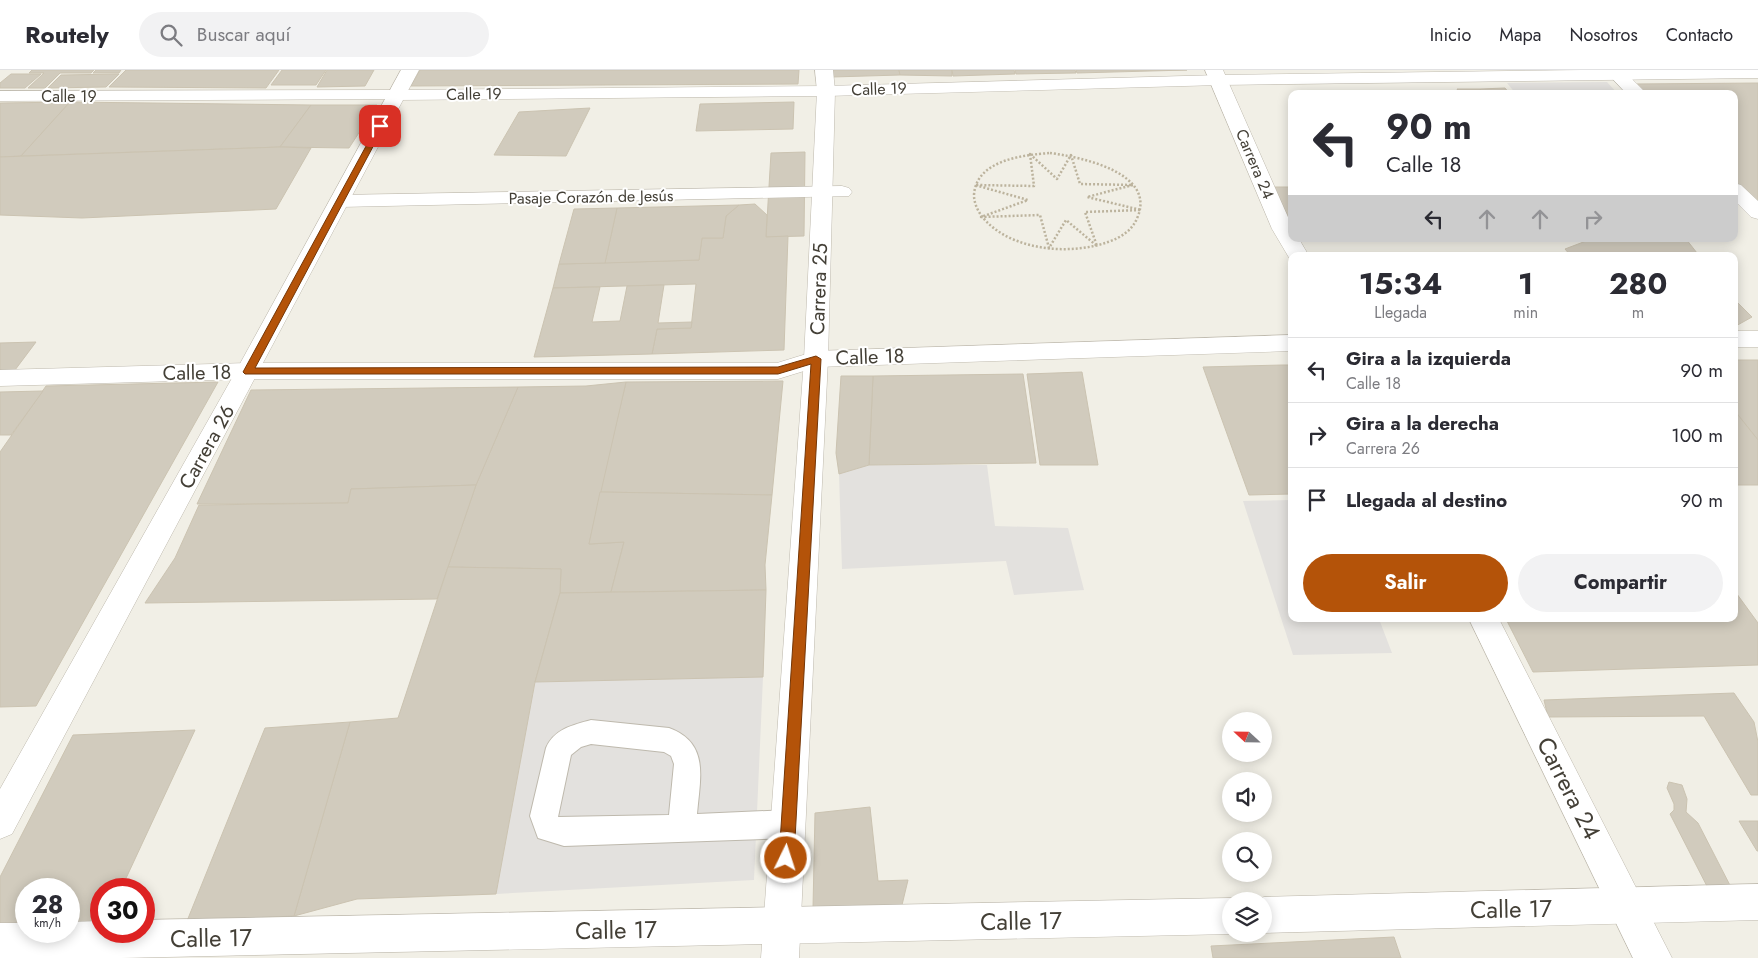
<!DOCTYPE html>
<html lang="es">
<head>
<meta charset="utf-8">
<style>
  body { margin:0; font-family:Jost,sans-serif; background:#f2f2f3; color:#2b2b33; height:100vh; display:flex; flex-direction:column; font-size:19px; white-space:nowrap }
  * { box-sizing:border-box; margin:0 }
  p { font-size:16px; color:#7c7c81 }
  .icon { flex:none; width:28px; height:28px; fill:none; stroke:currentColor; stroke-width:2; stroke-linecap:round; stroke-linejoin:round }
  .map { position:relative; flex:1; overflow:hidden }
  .panel { position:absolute; left:1288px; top:182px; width:450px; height:370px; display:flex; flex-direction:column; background:#fff; border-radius:10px; box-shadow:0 2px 12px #0003 }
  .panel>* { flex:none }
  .top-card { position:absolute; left:1288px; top:20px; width:450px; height:152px; border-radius:10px; box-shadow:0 2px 12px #0003; background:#fff; color:#2b2b33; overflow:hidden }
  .needle { width:32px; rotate:292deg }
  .controls { position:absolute; left:1222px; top:642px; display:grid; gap:10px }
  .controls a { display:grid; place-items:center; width:50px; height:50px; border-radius:50%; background:#fff; box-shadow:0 2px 12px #0003; font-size:25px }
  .speed { position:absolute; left:15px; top:808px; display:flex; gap:10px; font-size:25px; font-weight:700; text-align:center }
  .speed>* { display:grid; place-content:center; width:65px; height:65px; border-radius:50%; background:#fff; box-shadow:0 2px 12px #0003; line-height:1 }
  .speed small { font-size:12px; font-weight:400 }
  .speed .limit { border:8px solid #d22; background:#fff; color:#111 }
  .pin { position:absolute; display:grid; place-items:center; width:42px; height:42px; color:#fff; margin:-21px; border-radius:10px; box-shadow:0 2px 8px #0006 }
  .me { position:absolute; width:55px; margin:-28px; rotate:4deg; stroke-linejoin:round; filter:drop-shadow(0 0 4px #0008) }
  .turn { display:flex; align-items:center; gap:18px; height:105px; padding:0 15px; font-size:22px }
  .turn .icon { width:65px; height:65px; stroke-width:2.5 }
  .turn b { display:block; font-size:35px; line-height:42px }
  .lanes { display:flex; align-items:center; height:48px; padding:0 15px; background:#0003; justify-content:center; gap:25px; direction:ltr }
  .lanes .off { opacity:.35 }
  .eta { display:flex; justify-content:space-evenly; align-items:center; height:85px; text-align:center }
  .eta b { font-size:30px; font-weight:700; line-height:35px }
  .cta { display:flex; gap:10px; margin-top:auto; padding:10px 15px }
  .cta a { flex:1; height:58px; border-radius:30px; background:#b45309; color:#fff; font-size:20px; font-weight:700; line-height:58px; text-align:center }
  .cta a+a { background:#f2f2f3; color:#2b2b33 }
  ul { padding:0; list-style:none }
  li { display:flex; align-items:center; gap:15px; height:65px; padding:0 15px; border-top:1px solid #e1e1e2 }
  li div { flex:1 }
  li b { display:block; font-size:19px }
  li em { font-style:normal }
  header { display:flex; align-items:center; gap:30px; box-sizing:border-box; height:70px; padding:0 25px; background:#fff; border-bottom:1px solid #e1e1e2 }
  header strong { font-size:24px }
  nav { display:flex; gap:28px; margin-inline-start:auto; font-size:18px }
  .search { width:350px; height:45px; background:#f2f2f3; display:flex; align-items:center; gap:12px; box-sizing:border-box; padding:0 18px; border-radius:28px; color:#7c7c81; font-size:19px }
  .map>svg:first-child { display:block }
  .parking { fill:#e3e1de }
  .building { fill:#d1cbbd; stroke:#cbc3b1 }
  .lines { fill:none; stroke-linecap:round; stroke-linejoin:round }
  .service-casing { stroke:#beb9ad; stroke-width:2 }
  .pedestrian-casing { stroke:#beb9ad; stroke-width:1 }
  .minor-casing { stroke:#beb9ad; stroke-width:1 }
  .tertiary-casing { stroke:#beb9ad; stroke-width:1 }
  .path { stroke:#bcb39d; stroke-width:2.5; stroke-dasharray:2 2; stroke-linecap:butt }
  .service { fill:#fff; fill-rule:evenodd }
  .pedestrian { fill:#fff; fill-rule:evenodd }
  .minor { fill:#fff; fill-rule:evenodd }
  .tertiary { fill:#fff; fill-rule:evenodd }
  .route { fill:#b45309; stroke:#753606 }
  .labels { text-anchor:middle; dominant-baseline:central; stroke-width:4; stroke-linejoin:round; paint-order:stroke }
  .far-street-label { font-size:16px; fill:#433f36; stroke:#fff }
  .street-label { font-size:20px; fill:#433f36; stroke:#fff }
  .near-street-label { font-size:24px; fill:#433f36; stroke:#fff }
</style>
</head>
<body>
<header>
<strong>Routely</strong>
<div class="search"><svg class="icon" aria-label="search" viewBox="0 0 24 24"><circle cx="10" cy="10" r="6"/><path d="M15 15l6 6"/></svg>Buscar aquí</div>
<nav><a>Inicio</a><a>Mapa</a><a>Nosotros</a><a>Contacto</a></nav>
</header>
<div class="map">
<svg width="1758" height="888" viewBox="0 0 1758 888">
  <rect width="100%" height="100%" fill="#f1efe6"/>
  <g class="parking">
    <path d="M1607 12 1618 24H1516L1507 13Z"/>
    <path d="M869 395H987L995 456 1068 458 1084 520 1014 525 1006 491 842 499 839 404Z"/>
    <path d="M1291 430V549H1379L1392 583 1293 585 1243 431Z"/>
    <path d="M763 607 754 810 496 824 535 612Z"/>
  </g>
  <g class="building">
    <path d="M32 0H94L91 3H60L45 18H28L44 3H29Z"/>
    <path d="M96 0H121L119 3H93Z"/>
    <path d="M126 0H279L266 18 109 17Z"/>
    <path d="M282 0H326L316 15H271Z"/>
    <path d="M327 0H374L365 16 317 17Z"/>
    <path d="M420 0H799L798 14 411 16Z"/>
    <path d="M832 0H899L900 5 832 7Z"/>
    <path d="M899 0H952V6L900 5Z"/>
    <path d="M952 0H1014L1015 4 953 6Z"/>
    <path d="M1015 0H1075L1076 3 1016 4Z"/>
    <path d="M1076 0H1187L1077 3Z"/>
    <path d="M11 4H41L25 18H0V13Z"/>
    <path d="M119 4 106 17 48 18 61 5Z"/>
    <path d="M1758 13V134L1734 110V24H1644L1634 14Z"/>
    <path d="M1505 18 1510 24H1484L1480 19Z"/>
    <path d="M1457 19H1480L1484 24H1460Z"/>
    <path d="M70 32 21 86 0 87V33Z"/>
    <path d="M70 32 311 35 280 77 21 86Z"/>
    <path d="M794 32 793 59 696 61 700 34Z"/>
    <path d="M311 35H377L349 78 280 77Z"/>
    <path d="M590 38 566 86 494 85 519 42Z"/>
    <path d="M280 77 311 78 276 139 82 148 0 145V87Z"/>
    <path d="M805 82 804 166 766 167 771 83Z"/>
    <path d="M1273 117H1291V150H1290Z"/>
    <path d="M755 134 767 145 766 167 788 166 784 280 652 284 657 259 691 258 696 214 553 218 559 194 699 190 702 168H723L726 146 739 135Z"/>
    <path d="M739 135 726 146 723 168H702L699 190 605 193 617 138Z"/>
    <path d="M617 138 605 193 559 194 574 139Z"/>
    <path d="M1585 169H1686L1697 183 1696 186H1571L1565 179 1586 171Z"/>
    <path d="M664 215 658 253 692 252 691 258 657 259 652 284 534 287 553 218 600 217 592 252 620 251 627 216Z"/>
    <path d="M1734 229 1752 247 1734 257Z"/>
    <path d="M36 272 12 304H0V273Z"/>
    <path d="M1734 290H1758V370L1734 340Z"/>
    <path d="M1282 295H1291V424L1249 425 1203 297Z"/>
    <path d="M1082 302 1098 395H1040L1027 304Z"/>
    <path d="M1023 304 1036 393 869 395 873 306Z"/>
    <path d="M841 306H873L869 395 839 404 836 383Z"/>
    <path d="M783 311 772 425 600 422 626 312Z"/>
    <path d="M218 312 36 636 0 637V382L46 316Z"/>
    <path d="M626 312 589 474 624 472 611 522 560 523 561 499 448 497 476 415 518 317 586 316Z"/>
    <path d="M518 317 476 415 351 419 348 433 197 434 251 320Z"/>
    <path d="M43 321 11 365H0V322Z"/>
    <path d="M1734 340 1758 370V415H1734Z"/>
    <path d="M476 415 437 529 145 533 175 488 199 435 348 433 351 419Z"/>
    <path d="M600 422 772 425 765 495 766 520 611 522 624 472 589 474Z"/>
    <path d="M448 497 561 499 560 523 535 612 496 824 357 829 294 846 350 652 398 648Z"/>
    <path d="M766 520 763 607 535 612 560 523Z"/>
    <path d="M1734 520 1758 553V595L1533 602 1506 549H1734Z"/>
    <path d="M1734 623 1754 652 1758 672V725H1751L1704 646 1548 647 1544 630Z"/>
    <path d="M350 652 294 846 187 851 265 658Z"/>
    <path d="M195 660 121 819H101V857L69 858V819H26V859H0V807L73 665Z"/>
    <path d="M1669 712 1682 715 1687 729 1686 742 1698 753 1736 827 1712 826 1670 744 1674 740V734L1667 718Z"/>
    <path d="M870 737 878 811 908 810 902 835 813 838 815 743Z"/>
    <path d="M1739 751H1758V781H1757Z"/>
    <path d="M1394 867 1401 888H1213L1211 876Z"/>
  </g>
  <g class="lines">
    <g class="service-casing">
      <path id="service" d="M591 650 669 658C710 673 700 708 697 744L789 740 799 744 803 754 799 764 789 768 564 776 538 768 530 746 546 678C554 659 573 655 591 650ZM591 674 664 682 671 686 674 694 669 745 558 747 571 685 581 677Z"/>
    </g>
    <g class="pedestrian-casing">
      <g id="pedestrian">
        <path d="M1583 0H1758V8L1220 15 826 26 397 30 391 29 388 25 391 21 397 20 826 16 1220 5Z"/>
        <path d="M842 116 849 118 852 122 849 126 340 137 333 135 330 131 333 127 340 125Z"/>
      </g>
    </g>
    <g class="minor-casing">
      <g id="minor">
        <path d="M401 0H419L12 764 0 769V719L236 301Z"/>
        <path d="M815 0H833L835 21 828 289 799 888H761L804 289 817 21Z"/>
        <path d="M1205 0H1223L1291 154V169H1299L1309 186H1291V191L1272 159Z"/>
        <path d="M1604 0H1623L1647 24H1627Z"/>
        <path d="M1734 113 1741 115 1758 131V149L1751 147 1734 130Z"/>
        <path d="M1469 549H1499L1672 888H1633Z"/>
      </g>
    </g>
    <g class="tertiary-casing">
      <g id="tertiary">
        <path d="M397 20 403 21 406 25 403 29 0 31V21Z"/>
        <rect x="1734" y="261" width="24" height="16"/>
        <path d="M1291 265V281L817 297 778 309H248L0 316V300L248 293H777L816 281Z"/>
        <path d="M1758 814V850L1264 863V831H1253L1264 827Z"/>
        <path d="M1231 828 1240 831H1231V864L121 888H0V853H26V861H69V852L101 851V861H144V850Z"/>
      </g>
    </g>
    <g class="path">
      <path d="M1050 83C1080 87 1155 102 1138 146 1133 160 1122 167 1108 172 1072 185 1018 181 989 154 981 147 974 136 974 125 976 90 1023 85 1050 83Z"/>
      <path d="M1030 84 1057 109 1071 85 1080 114 1133 115 1087 127 1141 140 1085 142 1097 176 1066 150 1049 178 1040 145 981 147 1028 130 975 115 1034 116Z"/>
    </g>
    <use href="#service" class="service"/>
    <use href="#pedestrian" class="pedestrian"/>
    <use href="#minor" class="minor"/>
    <use href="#tertiary" class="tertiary"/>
  </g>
  <path class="route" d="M380 53 384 56 255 298 778 297 816 286 821 289 794 788 792 793 786 796 781 793 779 788 811 294 778 304H245L243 302 377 56Z"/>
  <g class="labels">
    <g class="far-street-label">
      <text transform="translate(879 19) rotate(-2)">Calle 19</text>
      <text transform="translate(474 24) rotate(-1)">Calle 19</text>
      <text x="69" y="26">Calle 19</text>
      <text transform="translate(1255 94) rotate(67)">Carrera 24</text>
      <text transform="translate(591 127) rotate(-1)">Pasaje Corazón de Jesús</text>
    </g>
    <g class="street-label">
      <text transform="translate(819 219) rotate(-88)">Carrera 25</text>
      <text transform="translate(870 287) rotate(-2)">Calle 18</text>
      <text transform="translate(197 303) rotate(-1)">Calle 18</text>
      <text transform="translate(207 377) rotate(-61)">Carrera 26</text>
    </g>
    <g class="near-street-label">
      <text transform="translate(1569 718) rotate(63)">Carrera 24</text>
      <text transform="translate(1511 839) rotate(-1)">Calle 17</text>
      <text transform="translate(1021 851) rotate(-1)">Calle 17</text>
      <text transform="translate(616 860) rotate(-1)">Calle 17</text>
      <text transform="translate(211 868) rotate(-1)">Calle 17</text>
    </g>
  </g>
</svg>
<div class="controls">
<a><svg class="needle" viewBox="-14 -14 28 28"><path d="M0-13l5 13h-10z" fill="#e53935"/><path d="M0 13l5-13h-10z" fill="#7c7c81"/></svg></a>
<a><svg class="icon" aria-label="sound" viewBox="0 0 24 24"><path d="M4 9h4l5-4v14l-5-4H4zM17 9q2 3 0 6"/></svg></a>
<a><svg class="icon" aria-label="search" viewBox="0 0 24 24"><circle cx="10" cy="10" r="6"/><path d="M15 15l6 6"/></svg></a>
<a><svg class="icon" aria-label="layers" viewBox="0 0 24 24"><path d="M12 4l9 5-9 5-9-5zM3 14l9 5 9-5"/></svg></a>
</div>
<div class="speed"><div>28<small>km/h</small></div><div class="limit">30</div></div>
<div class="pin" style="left:380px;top:56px;background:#d93025"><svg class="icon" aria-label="arrive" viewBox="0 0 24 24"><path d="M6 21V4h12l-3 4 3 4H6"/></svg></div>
<svg class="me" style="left:786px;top:788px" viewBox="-20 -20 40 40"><circle r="17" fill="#b45309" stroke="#fff" stroke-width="3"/><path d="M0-11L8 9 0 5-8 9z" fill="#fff"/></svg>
<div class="top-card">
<div class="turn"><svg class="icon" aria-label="left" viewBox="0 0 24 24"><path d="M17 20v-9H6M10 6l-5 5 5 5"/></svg><div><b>90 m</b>Calle 18</div></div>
<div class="lanes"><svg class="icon" aria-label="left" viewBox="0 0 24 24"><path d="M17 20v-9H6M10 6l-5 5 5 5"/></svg><svg class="icon off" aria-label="ahead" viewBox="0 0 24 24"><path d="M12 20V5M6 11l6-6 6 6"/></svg><svg class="icon off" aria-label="ahead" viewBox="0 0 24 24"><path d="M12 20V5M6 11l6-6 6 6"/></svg><svg class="icon off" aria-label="right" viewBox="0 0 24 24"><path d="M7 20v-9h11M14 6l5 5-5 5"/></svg></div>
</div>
<section class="panel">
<div class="eta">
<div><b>15:34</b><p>Llegada</p></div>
<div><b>1</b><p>min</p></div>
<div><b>280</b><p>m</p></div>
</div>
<ul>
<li><svg class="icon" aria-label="left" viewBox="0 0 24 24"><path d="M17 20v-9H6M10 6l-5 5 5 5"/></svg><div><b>Gira a la izquierda</b><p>Calle 18</p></div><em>90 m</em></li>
<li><svg class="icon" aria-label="right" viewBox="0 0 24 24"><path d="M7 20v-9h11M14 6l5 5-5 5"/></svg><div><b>Gira a la derecha</b><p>Carrera 26</p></div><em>100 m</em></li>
<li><svg class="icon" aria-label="arrive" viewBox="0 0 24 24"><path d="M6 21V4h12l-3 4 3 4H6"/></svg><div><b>Llegada al destino</b></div><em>90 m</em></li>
</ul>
<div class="cta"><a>Salir</a><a>Compartir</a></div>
</section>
</div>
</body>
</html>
